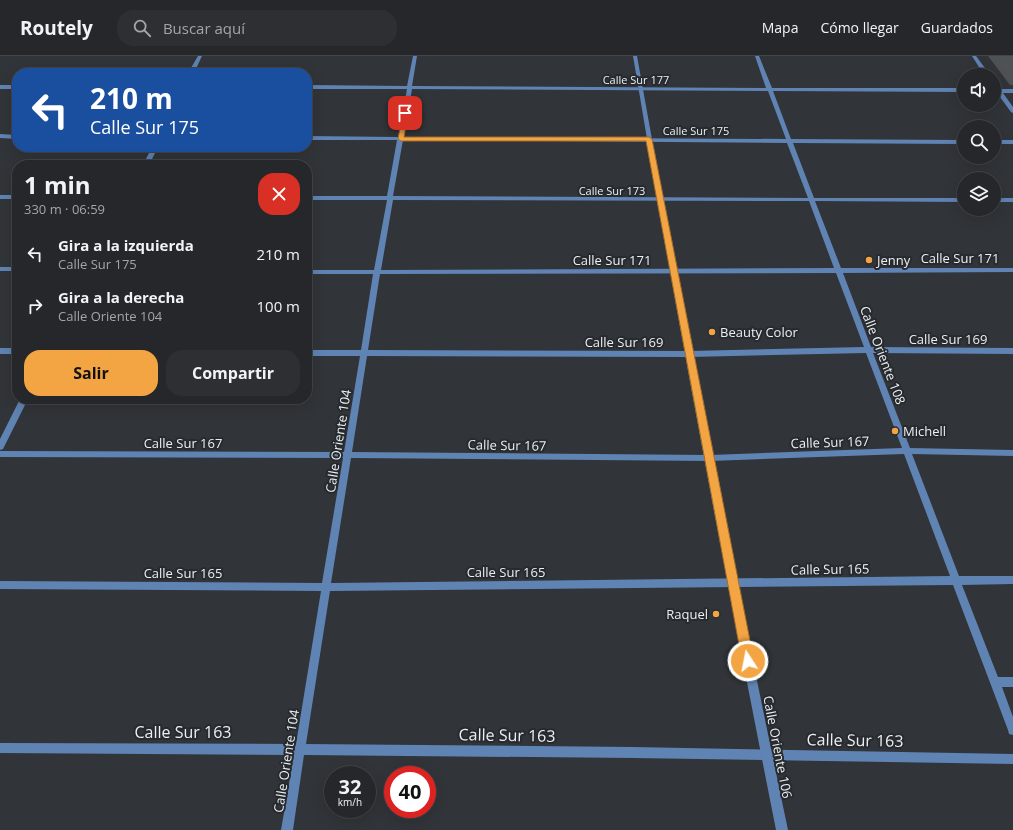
<!DOCTYPE html>
<html lang="es">
<head>
<meta charset="utf-8">
<style>
  body { margin:0; font-family:"Open Sans",sans-serif; background:#2d2f32; color:#f1f3f6; height:100vh; display:flex; flex-direction:column; font-size:15px; white-space:nowrap }
  * { box-sizing:border-box; margin:0 }
  p { font-size:13px; color:#a3a5a8 }
  .icon { flex:none; width:22px; height:22px; fill:none; stroke:currentColor; stroke-width:2; stroke-linecap:round; stroke-linejoin:round }
  .map { position:relative; flex:1; overflow:hidden }
  .sheet { position:absolute; left:12px; top:104px; width:300px; height:244px; display:flex; flex-direction:column; background:#25272a; border-radius:16px; box-shadow:0 4px 16px #0002,0 0 0 1px #424447 }
  .sheet>* { flex:none }
  .guide { position:absolute; left:12px; top:12px; width:300px; height:84px; border-radius:16px; box-shadow:0 4px 16px #0002,0 0 0 1px #424447; background:#1a4fa0; color:#fff; overflow:hidden }
  .fabs { position:absolute; left:957px; top:12px; display:grid; gap:8px }
  .fabs a { display:grid; place-items:center; width:44px; height:44px; border-radius:50%; background:#25272a; box-shadow:0 4px 16px #0002,0 0 0 1px #424447; font-size:20px }
  .speed { position:absolute; left:324px; top:710px; display:flex; gap:8px; font-size:20px; font-weight:700; text-align:center }
  .speed>* { display:grid; place-content:center; width:52px; height:52px; border-radius:50%; background:#25272a; box-shadow:0 4px 16px #0002,0 0 0 1px #424447; line-height:1 }
  .speed small { font-size:10px; font-weight:400 }
  .speed .limit { border:6px solid #d22; background:#fff; color:#111 }
  .pin { position:absolute; display:grid; place-items:center; width:34px; height:34px; color:#fff; margin:-17px; border-radius:8px; box-shadow:0 2px 6px #0006 }
  .me { position:absolute; width:44px; margin:-22px; rotate:349deg; stroke-linejoin:round; filter:drop-shadow(0 0 3px #0008) }
  .turn { display:flex; align-items:center; gap:14px; height:84px; padding:0 12px; font-size:18px }
  .turn .icon { width:52px; height:52px; stroke-width:2.5 }
  .turn b { display:block; font-size:28px; line-height:34px }
  .round { display:grid; place-items:center; flex:none; width:42px; height:42px; border-radius:16px; background:#2d2f32 }
  .headline { display:flex; align-items:center; justify-content:space-between; height:68px; padding:0 12px }
  h1 { font-size:24px; font-weight:700; line-height:30px }
  .primary-button { display:flex; gap:8px; margin-top:auto; padding:8px 12px }
  .primary-button a { flex:1; height:46px; border-radius:16px; background:#f3a443; color:#111; font-size:16px; font-weight:700; line-height:46px; text-align:center }
  .primary-button a+a { background:#2d2f32; color:#f1f3f6 }
  ul { padding:0; list-style:none }
  li { display:flex; align-items:center; gap:12px; height:52px; padding:0 12px }
  li div { flex:1 }
  li b { display:block; font-size:15px }
  li em { font-style:normal }
  header { display:flex; align-items:center; gap:24px; box-sizing:border-box; height:56px; padding:0 20px; background:#25272a; border-bottom:1px solid #424447 }
  header strong { font-size:19px }
  nav { display:flex; gap:22px; margin-inline-start:auto; font-size:14px }
  .search { width:280px; height:36px; background:#2d2f32; display:flex; align-items:center; gap:10px; box-sizing:border-box; padding:0 14px; border-radius:16px; color:#a3a5a8; font-size:15px }
  .map>svg:first-child { display:block }
  .lines { fill:none; stroke-linecap:round; stroke-linejoin:round }
  .minor { fill:#5f83b3; fill-rule:evenodd }
  .tertiary { fill:#5f83b3; fill-rule:evenodd }
  .wall { fill:#4e5255 }
  .route { fill:#f3a443; stroke:#9e6b2c }
  .poi-dot { fill:#f3a443; stroke:#272a2e; stroke-width:1.5 }
  .labels { text-anchor:middle; dominant-baseline:central; stroke-width:4; stroke-linejoin:round; paint-order:stroke }
  .far-street-label { font-size:11px; fill:#eceff1; stroke:#272a2e }
  .street-label { font-size:13px; fill:#eceff1; stroke:#272a2e }
  .poi-label { font-size:13px; fill:#eceff1; stroke:#272a2e; text-anchor:start }
  .near-street-label { font-size:16px; fill:#eceff1; stroke:#272a2e }
</style>
</head>
<body>
<header>
<strong>Routely</strong>
<div class="search"><svg class="icon" aria-label="search" viewBox="0 0 24 24"><circle cx="10" cy="10" r="6"/><path d="M15 15l6 6"/></svg>Buscar aquí</div>
<nav><a>Mapa</a><a>Cómo llegar</a><a>Guardados</a></nav>
</header>
<div class="map">
<svg width="1013" height="774" viewBox="0 0 1013 774">
  <rect width="100%" height="100%" fill="#313438"/>
  <g class="lines">
    <g class="minor">
      <path d="M198 0H202L194 17H188Z"/>
      <path d="M413 0H417L412 30 766 32 755 0H759L772 32H964V36L773 35 791 83 964 84V88L793 87 814 142H964V146L815 145 841 212H1013V216L843 217 871 291 1013 292V298L873 297 910 392 1013 394V400L912 398 959 520H1013V528L962 529 998 621H1013V631H1002L1013 661V679L1009 678 1008 674 953 529 330 535 306 688 633 691 1013 698V708L633 702 304 699 293 774H281L294 699 0 697V687L296 688 321 535 0 533V525L322 527 343 402 0 401V395L344 396 360 300H307V294H361L373 218H307V214H374L387 144H307V140H387L397 84H307V80L398 81 407 33H307V29L407 30ZM412 33 768 35 786 83 404 81ZM403 84 787 87 808 142 393 140ZM393 144 809 145 834 212 381 214ZM836 217 864 291 690 295 368 294 380 218ZM866 297 902 392 710 399 352 396 367 300 690 301ZM904 398 950 520 331 527 351 402 710 405Z"/>
      <path d="M972 0H976L990 19H984Z"/>
      <path d="M994 26 996 27 1000 33H1013V37H1003L1013 51V57L1011 56 997 37 994 36 995 34Z"/>
      <rect x="0" y="29" width="17" height="4"/>
      <path d="M0 78 17 79V83L0 82Z"/>
      <rect x="994" y="84" width="19" height="4"/>
      <path d="M152 91H158L149 109H143Z"/>
      <rect x="0" y="139" width="17" height="4"/>
      <rect x="994" y="142" width="19" height="4"/>
      <rect x="0" y="211" width="17" height="4"/>
      <rect x="0" y="292" width="17" height="6"/>
      <path d="M20 343H28L3 393 0 394V383Z"/>
    </g>
    <path class="tertiary" d="M633 0H637C683 259 734 517 788 774H776C725 517 676 259 633 0Z"/>
  </g>
  <path class="wall" d="M988 0H1013V29H1010Z"/>
  <path class="route" d="M403 56 408 57 404 81H649L652 83 754 605 752 609 748 610 744 609 742 605 646 85H401L398 83Z"/>
  <g class="poi-dot">
    <circle cx="869" cy="204" r="4"/>
    <circle cx="712" cy="276" r="4"/>
    <circle cx="895" cy="375" r="4"/>
    <circle cx="716" cy="558" r="4"/>
  </g>
  <g class="labels">
    <g class="far-street-label">
      <text x="636" y="23">Calle Sur 177</text>
      <text x="696" y="74">Calle Sur 175</text>
      <text x="612" y="134">Calle Sur 173</text>
    </g>
    <g class="street-label">
      <text x="960" y="202">Calle Sur 171</text>
      <text x="612" y="204">Calle Sur 171</text>
      <text x="948" y="283">Calle Sur 169</text>
      <text x="624" y="286">Calle Sur 169</text>
      <text transform="translate(883 299) rotate(69)">Calle Oriente 108</text>
      <text transform="translate(338 385) rotate(-81)">Calle Oriente 104</text>
      <text transform="translate(830 386) rotate(-2)">Calle Sur 167</text>
      <text x="183" y="387">Calle Sur 167</text>
      <text transform="translate(507 389) rotate(1)">Calle Sur 167</text>
      <text transform="translate(830 513) rotate(-1)">Calle Sur 165</text>
      <text x="506" y="516">Calle Sur 165</text>
      <text x="183" y="517">Calle Sur 165</text>
      <text transform="translate(778 691) rotate(79)">Calle Oriente 106</text>
      <text transform="translate(286 705) rotate(-81)">Calle Oriente 104</text>
    </g>
    <g class="poi-label">
      <text x="877" y="204">Jenny</text>
      <text x="720" y="276">Beauty Color</text>
      <text x="903" y="375">Michell</text>
      <text x="708" y="558" text-anchor="end">Raquel</text>
    </g>
    <g class="near-street-label">
      <text x="183" y="676">Calle Sur 163</text>
      <text transform="translate(507 679) rotate(1)">Calle Sur 163</text>
      <text transform="translate(855 684) rotate(1)">Calle Sur 163</text>
    </g>
  </g>
</svg>
<div class="fabs">
<a><svg class="icon" aria-label="sound" viewBox="0 0 24 24"><path d="M4 9h4l5-4v14l-5-4H4zM17 9q2 3 0 6"/></svg></a>
<a><svg class="icon" aria-label="search" viewBox="0 0 24 24"><circle cx="10" cy="10" r="6"/><path d="M15 15l6 6"/></svg></a>
<a><svg class="icon" aria-label="layers" viewBox="0 0 24 24"><path d="M12 4l9 5-9 5-9-5zM3 14l9 5 9-5"/></svg></a>
</div>
<div class="speed"><div>32<small>km/h</small></div><div class="limit">40</div></div>
<div class="pin" style="left:405px;top:57px;background:#d93025"><svg class="icon" aria-label="arrive" viewBox="0 0 24 24"><path d="M6 21V4h12l-3 4 3 4H6"/></svg></div>
<svg class="me" style="left:748px;top:605px" viewBox="-20 -20 40 40"><circle r="17" fill="#f3a443" stroke="#fff" stroke-width="3"/><path d="M0-11L8 9 0 5-8 9z" fill="#fff"/></svg>
<div class="guide">
<div class="turn"><svg class="icon" aria-label="left" viewBox="0 0 24 24"><path d="M17 20v-9H6M10 6l-5 5 5 5"/></svg><div><b>210 m</b>Calle Sur 175</div></div>
</div>
<section class="sheet">
<div class="headline"><div><h1>1 min</h1><p>330 m · 06:59</p></div><a class="round" style="background:#d93025;color:#fff"><svg class="icon" aria-label="close" viewBox="0 0 24 24"><path d="M6 6l12 12M18 6L6 18"/></svg></a></div>
<ul>
<li><svg class="icon" aria-label="left" viewBox="0 0 24 24"><path d="M17 20v-9H6M10 6l-5 5 5 5"/></svg><div><b>Gira a la izquierda</b><p>Calle Sur 175</p></div><em>210 m</em></li>
<li><svg class="icon" aria-label="right" viewBox="0 0 24 24"><path d="M7 20v-9h11M14 6l5 5-5 5"/></svg><div><b>Gira a la derecha</b><p>Calle Oriente 104</p></div><em>100 m</em></li>
</ul>
<div class="primary-button"><a>Salir</a><a>Compartir</a></div>
</section>
</div>
</body>
</html>
